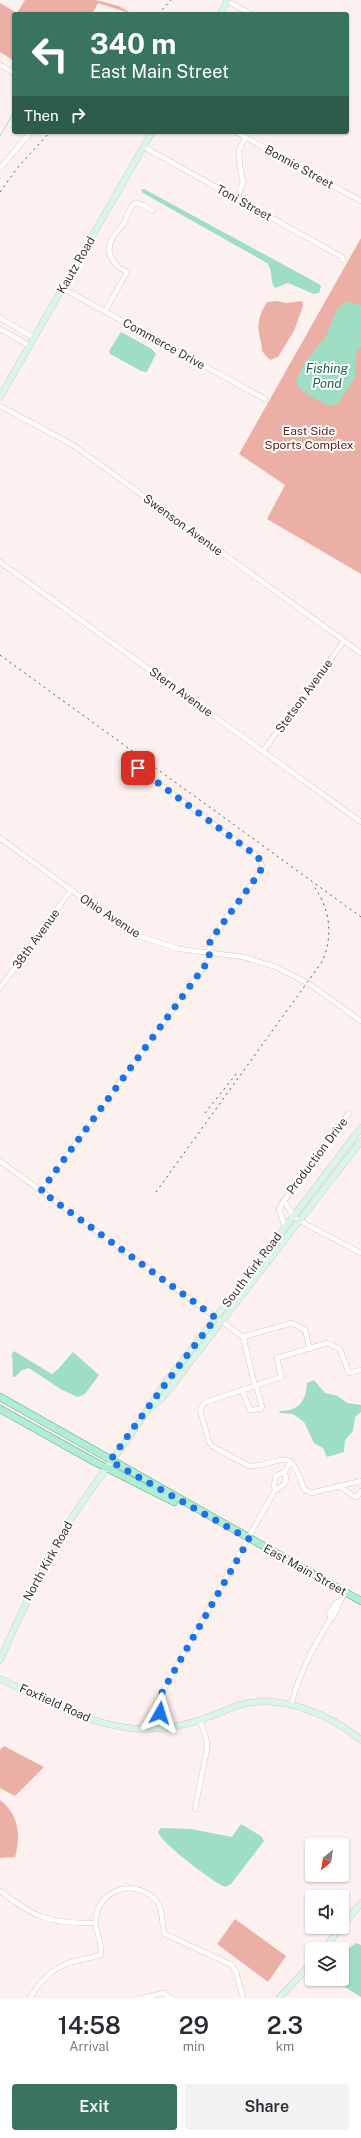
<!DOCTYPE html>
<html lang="en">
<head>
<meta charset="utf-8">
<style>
  body { margin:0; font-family:"Public Sans",sans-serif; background:#f2f2f3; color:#2b2b33; height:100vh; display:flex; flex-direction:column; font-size:15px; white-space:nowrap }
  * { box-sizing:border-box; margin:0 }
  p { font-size:13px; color:#7c7c81 }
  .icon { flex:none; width:22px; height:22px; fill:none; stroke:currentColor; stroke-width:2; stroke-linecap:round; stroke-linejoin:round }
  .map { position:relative; height:1998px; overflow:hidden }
  .drawer { display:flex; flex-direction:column; background:#fff; flex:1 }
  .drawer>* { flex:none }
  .top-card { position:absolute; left:12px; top:12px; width:337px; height:122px; border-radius:4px; box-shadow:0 1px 3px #0004; background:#39745e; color:#fff; overflow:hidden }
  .needle { width:26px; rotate:210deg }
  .buttons { position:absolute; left:305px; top:1838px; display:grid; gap:8px }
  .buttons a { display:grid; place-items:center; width:44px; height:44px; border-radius:4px; background:#fff; box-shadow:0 1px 3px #0004; font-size:20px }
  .pin { position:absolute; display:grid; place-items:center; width:34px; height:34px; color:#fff; margin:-17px; border-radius:8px; box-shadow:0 2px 6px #0006 }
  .me { position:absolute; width:44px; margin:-22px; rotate:6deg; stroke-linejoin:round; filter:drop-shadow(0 0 3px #0008) }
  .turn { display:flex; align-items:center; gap:14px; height:84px; padding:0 12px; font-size:18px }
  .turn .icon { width:52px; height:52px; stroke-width:2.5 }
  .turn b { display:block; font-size:28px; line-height:34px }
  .then { display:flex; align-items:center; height:38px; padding:0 12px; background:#0003; gap:8px; font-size:15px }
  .eta { display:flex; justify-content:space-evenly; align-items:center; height:68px; text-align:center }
  .eta b { font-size:24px; font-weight:600; line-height:28px }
  .button { display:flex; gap:8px; margin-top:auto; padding:8px 12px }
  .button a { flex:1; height:46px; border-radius:4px; background:#39745e; color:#fff; font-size:16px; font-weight:600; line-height:46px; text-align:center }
  .button a+a { background:#f2f2f3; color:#2b2b33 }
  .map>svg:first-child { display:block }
  .green { fill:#ebafa6 }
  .water { fill:#9edec3 }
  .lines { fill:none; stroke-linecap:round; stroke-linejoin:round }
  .stream { stroke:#9edec3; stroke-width:1 }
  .street-casing { stroke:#e1c4bf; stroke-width:5.5 }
  .secondary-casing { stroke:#e1c4bf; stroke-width:7 }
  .primary-casing { stroke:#65a489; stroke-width:8 }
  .street { stroke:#fff; stroke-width:4.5 }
  .secondary { stroke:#d7f6ea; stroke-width:6 }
  .primary { stroke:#afedd5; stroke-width:7 }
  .rail { stroke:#635856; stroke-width:1; stroke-dasharray:2 4; stroke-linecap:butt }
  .route { stroke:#1a73e8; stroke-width:7; stroke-dasharray:0 12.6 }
  .labels { text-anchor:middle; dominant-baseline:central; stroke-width:4; stroke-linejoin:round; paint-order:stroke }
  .street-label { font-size:12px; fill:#3e3331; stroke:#fff }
  .park-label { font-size:12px; fill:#682018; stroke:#fff }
  .water-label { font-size:13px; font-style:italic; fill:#17654c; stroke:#fff }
</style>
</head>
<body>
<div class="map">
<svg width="361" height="1998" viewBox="0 0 361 1998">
  <rect width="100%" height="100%" fill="#fdf1ef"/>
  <g class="green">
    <path d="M25 0H96L119 6 132 14 98 3 92 14H14V61L0 52V3L17 13Z"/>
    <path d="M361 238V574L267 519 285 485 239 454Z"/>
    <path d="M277 301 286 303 302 301 303 306 294 331 278 357 270 360 262 351C262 342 260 341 259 333 257 322 261 311 267 302Z"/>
    <path d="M4 1746 44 1767 15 1796 0 1788V1750Z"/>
    <path d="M0 1800C19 1815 21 1835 15 1857L0 1858Z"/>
    <path d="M235 1919 286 1956 268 1982 217 1944Z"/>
  </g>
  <g class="water">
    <path d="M144 189 319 284 321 287 319 293 314 294 288 283 275 288C269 282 274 271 267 263L143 193 141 190Z"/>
    <path d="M349 302 361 305V346L356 354 355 378 338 403 331 406C318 400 301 395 296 381L305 362 326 336 336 311 341 305Z"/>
    <path d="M121 332 152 349 156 354 147 372 141 371 110 354 109 351Z"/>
    <path d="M14 1351 52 1374 58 1369 73 1352 99 1375 85 1394 78 1397 62 1390 29 1368 22 1370 15 1377H13L12 1354Z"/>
    <path d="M314 1380 325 1393 338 1396 347 1403 361 1405V1412L355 1417 353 1431 345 1440 344 1452 327 1457 323 1448 314 1443 304 1422 293 1414 279 1413 280 1411C299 1411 306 1401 307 1383Z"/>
    <path d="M241 1824 261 1836 264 1841 231 1884 225 1887C212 1881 162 1844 158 1832L161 1828 191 1829 232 1837Z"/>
    <path d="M356 1943 361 1945V1997L332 1979H342V1954Z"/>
  </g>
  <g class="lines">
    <path class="stream" d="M0 136 14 112"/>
    <g class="street-casing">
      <g id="street">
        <path d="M227 1 251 14"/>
        <path d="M0 65 14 73"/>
        <path d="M236 132 361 201"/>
        <path d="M144 147 342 257 343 260"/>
        <path d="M0 168 31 132"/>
        <path d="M237 199 243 182 240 167 239 150 246 137"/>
        <path d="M62 288 265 399"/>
        <path d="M105 311 127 272C113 266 104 252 113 237 116 232 120 229 123 225 128 217 127 209 135 203L143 205 153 211"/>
        <path d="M0 318 34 338"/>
        <path d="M0 329 30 346"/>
        <path d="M0 406 73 445 361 653"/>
        <path d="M0 562 361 822"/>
        <path d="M263 751 344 641"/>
        <path d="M0 838 111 919 139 936 179 949 243 957 276 967 308 983 361 1021"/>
        <path d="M0 988 71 890"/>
        <path d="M0 1161 243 1337 255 1386"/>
        <path d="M41 1191 209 960 210 941 260 872 262 865 258 857 138 768"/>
        <path d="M284 1200 293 1216 300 1221 361 1253"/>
        <path d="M285 1227 279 1210 281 1205 349 1113"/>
        <path d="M243 1337 292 1323 305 1330 310 1349"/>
        <path d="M361 1370 349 1373 340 1349 327 1343 277 1358 281 1377 204 1403 200 1410 209 1442 212 1446 249 1466C283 1466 288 1441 304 1489L311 1493 361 1481"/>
        <path d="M242 1390 250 1410 260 1409 262 1407 256 1385"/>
        <path d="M339 1486 355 1497H357L361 1491"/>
        <path d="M275 1490 274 1485 276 1476 284 1472 291 1462"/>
        <path d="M331 1618 329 1614 336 1603 340 1601"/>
        <path d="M291 1705C299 1673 314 1646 331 1618L333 1617 345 1592"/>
        <path d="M161 1728 159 1701 160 1696 275 1490C284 1486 289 1482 284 1472"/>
        <path d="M195 1809 207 1749V1741L200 1720"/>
        <path d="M0 1891C35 1918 50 1924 95 1923"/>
        <path d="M56 1969 68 1963 101 1955C103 1942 93 1929 96 1916 102 1886 139 1879 157 1902 165 1912 160 1924 165 1934L232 1965 236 1972 243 1998"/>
        <path d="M30 1998 40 1983 53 1971"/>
        <path d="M144 1998 163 1993 171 1998"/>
      </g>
    </g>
    <g class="secondary-casing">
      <g id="secondary">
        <path d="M220 14 228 0"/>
        <path d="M0 397 152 132"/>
        <path d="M150 1409 163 1397 361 1141"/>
        <path d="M0 1660C22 1610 45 1562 73 1516 100 1474 133 1436 158 1393L361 1128"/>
        <path d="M0 1679C45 1700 89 1726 139 1729 164 1730 188 1725 211 1716 223 1712 235 1705 248 1703 287 1696 332 1716 361 1740"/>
        <path d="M342 1926 361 1903"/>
        <path d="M324 1949 341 1927"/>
        <path d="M279 1998 312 1963"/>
      </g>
    </g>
    <g class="primary-casing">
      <g id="primary">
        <path d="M0 1397 361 1601"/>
        <path d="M0 1409 93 1461 174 1502"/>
      </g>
    </g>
    <use href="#street" class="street"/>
    <use href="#secondary" class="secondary"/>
    <use href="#primary" class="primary"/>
    <g class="rail">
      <path d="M158 14 171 0"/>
      <path d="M0 192 18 167 50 132"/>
      <path d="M0 655 361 917"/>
      <path d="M205 1113 237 1073"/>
      <path d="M156 1192 322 962C334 935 330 907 312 884"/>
    </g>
  </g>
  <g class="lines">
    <path class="route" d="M138 768 258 857 262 865 260 872 210 941 209 960 41 1191 216 1318C179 1365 144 1412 110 1461L249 1539 160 1696V1713"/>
  </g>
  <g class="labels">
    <g class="street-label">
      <text transform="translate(299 167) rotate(29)">Bonnie Street</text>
      <text transform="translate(244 203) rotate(29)">Toni Street</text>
      <text transform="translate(76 265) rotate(-60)">Kautz Road</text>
      <text transform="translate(164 344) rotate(29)">Commerce Drive</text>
      <text transform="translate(183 525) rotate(36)">Swenson Avenue</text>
      <text transform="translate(181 692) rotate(36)">Stern Avenue</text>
      <text transform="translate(304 696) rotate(-54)">Stetson Avenue</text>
      <text transform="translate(110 916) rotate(33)">Ohio Avenue</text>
      <text transform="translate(36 939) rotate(-54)">38th Avenue</text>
      <text transform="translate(317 1156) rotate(-53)">Production Drive</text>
      <text transform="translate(252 1270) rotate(-53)">South Kirk Road</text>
      <text transform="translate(48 1561) rotate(-61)">North Kirk Road</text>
      <text transform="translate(305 1570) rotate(29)">East Main Street</text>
      <text transform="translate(55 1703) rotate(24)">Foxfield Road</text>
    </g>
    <g class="park-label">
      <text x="309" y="431">East Side<tspan x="309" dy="14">Sports Complex</tspan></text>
    </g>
    <g class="water-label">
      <text x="327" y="368">Fishing<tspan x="327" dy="15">Pond</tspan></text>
    </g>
  </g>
</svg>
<div class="buttons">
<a><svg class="needle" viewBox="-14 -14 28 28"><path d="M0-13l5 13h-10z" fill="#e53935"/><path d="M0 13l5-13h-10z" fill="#7c7c81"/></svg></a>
<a><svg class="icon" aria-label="sound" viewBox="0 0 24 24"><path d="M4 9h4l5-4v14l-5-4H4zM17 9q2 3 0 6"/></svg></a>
<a><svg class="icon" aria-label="layers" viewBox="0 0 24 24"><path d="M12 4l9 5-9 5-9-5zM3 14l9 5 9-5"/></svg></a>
</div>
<div class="pin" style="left:138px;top:768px;background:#d93025"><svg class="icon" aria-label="arrive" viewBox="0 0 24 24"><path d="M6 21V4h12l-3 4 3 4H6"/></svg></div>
<svg class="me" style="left:160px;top:1713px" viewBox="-20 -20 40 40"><path d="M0-17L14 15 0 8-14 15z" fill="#1a73e8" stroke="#fff" stroke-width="4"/></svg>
<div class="top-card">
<div class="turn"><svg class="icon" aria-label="left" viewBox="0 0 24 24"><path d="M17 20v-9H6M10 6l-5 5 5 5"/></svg><div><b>340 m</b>East Main Street</div></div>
<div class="then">Then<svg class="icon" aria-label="right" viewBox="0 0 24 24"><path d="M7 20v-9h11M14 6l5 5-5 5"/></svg></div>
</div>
</div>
<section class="drawer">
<div class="eta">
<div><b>14:58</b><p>Arrival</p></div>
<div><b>29</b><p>min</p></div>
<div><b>2.3</b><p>km</p></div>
</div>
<div class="button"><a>Exit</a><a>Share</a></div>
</section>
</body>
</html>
